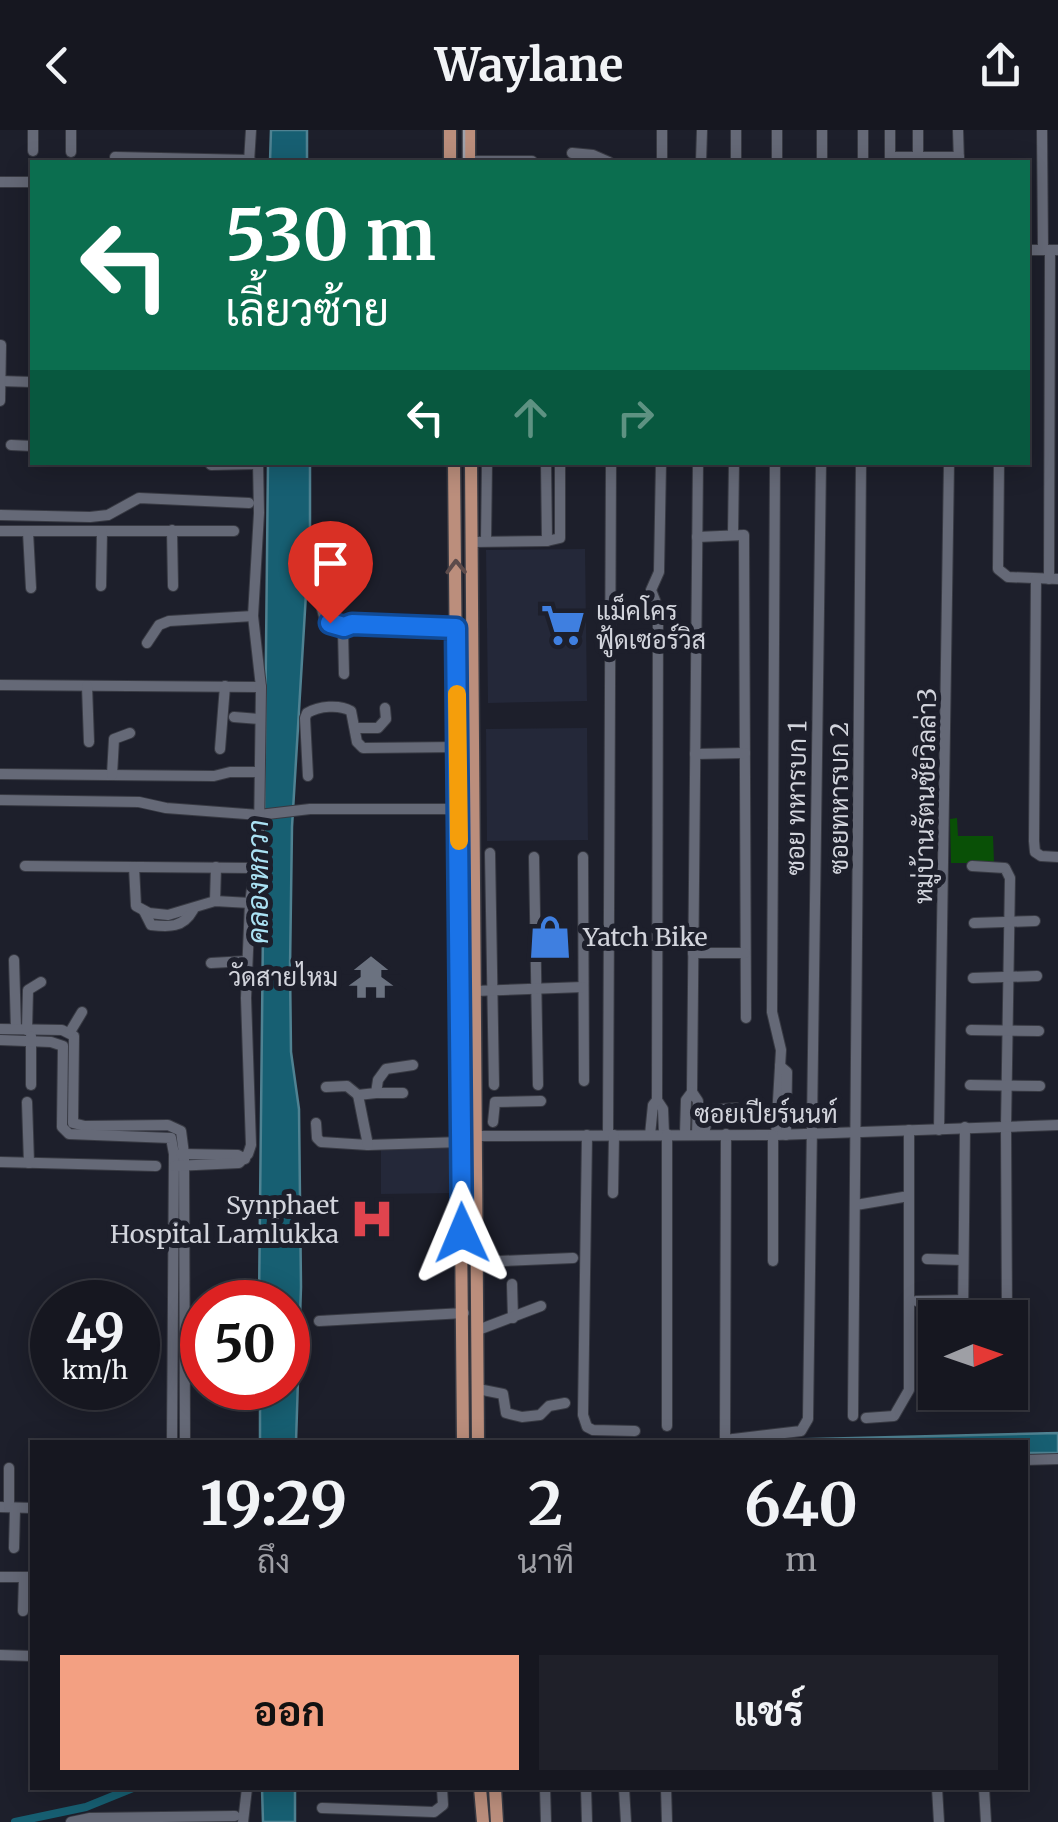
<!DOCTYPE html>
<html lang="th">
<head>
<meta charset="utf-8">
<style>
  body { margin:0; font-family:Merriweather,Sarabun,serif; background:#1f2029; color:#f1f3f6; height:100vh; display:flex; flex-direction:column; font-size:38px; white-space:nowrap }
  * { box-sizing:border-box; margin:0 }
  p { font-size:32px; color:#9e9fa5 }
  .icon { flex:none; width:55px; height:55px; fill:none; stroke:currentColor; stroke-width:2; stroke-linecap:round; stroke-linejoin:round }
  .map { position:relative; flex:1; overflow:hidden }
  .sheet { position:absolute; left:30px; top:1310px; width:998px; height:350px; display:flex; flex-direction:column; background:#161720; border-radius:0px; box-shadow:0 5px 25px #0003,0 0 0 2px #35363e }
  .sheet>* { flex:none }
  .guide { position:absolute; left:30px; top:30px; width:1000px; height:305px; border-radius:0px; box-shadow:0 5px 25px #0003,0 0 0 2px #35363e; background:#0b6e4f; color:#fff; overflow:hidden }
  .needle { width:65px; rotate:88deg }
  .fabs { position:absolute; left:918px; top:1170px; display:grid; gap:20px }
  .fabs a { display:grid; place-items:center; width:110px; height:110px; border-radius:0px; background:#161720; box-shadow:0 5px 25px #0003,0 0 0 2px #35363e; font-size:50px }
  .speed { position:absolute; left:30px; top:1150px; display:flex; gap:20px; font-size:50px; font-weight:700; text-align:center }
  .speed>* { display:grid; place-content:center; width:130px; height:130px; border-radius:50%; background:#161720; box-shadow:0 5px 25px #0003,0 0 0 2px #35363e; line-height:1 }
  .speed small { font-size:25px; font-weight:400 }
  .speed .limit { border:15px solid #d22; background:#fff; color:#111 }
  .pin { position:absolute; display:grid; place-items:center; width:85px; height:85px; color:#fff; margin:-102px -42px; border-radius:50% 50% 50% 0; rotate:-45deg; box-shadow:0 0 10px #0007 }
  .pin .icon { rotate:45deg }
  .me { position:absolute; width:110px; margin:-55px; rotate:359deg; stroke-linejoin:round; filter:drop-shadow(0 0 8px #0008) }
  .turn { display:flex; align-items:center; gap:35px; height:210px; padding:0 30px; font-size:45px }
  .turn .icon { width:130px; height:130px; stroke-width:2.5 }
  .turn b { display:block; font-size:70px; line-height:85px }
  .lanes { display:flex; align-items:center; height:95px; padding:0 30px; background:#0003; justify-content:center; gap:50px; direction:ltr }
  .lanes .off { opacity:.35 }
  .eta { display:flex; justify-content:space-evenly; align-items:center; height:170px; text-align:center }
  .eta b { font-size:60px; font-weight:700; line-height:70px }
  .action { display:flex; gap:20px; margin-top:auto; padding:20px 30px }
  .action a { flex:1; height:115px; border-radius:0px; background:#f3a082; color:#111; font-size:40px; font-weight:700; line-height:115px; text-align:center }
  .action a+a { background:#1f2029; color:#f1f3f6 }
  header { display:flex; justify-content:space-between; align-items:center; height:130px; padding:0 30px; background:#161720; font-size:45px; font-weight:700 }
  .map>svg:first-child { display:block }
  .built { fill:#242839 }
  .green { fill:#095006 }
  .water { fill:#175f72; stroke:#4f8292; stroke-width:2.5 }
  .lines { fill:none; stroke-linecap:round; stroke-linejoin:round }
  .canal { stroke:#175f72; stroke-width:8 }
  .minor-casing { stroke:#383a43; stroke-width:12 }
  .major-casing { stroke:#383a43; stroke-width:15 }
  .minor { stroke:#656977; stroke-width:10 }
  .major { stroke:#bb8e7c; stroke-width:12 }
  .rail { stroke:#9fa1ab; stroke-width:2.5 }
  .oneway { stroke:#5c4b4b }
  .route-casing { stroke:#114b97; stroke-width:25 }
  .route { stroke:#1a73e8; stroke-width:18 }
  .slow { stroke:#f59e0b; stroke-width:18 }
  .labels { text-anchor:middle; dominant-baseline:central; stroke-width:10; stroke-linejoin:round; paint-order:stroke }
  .poi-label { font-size:25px; fill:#d2d4dc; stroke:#1d1f2b; text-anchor:start }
  .street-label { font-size:25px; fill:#d2d4dc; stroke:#1d1f2b }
  .water-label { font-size:28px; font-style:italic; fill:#abe2f4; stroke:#1d1f2b }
</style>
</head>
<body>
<header><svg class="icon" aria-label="back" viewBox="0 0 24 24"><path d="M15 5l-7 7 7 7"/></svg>Waylane<svg class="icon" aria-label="share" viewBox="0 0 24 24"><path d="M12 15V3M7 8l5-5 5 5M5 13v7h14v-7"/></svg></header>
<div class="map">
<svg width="1058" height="1692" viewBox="0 0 1058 1692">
  <rect width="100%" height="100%" fill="#1d1f2b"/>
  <g class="built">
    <path d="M585 419 587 571 488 573 486 420Z"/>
    <path d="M587 598 588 710 487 711 486 599Z"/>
    <path d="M456 1015V1063L381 1064V1017Z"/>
  </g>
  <path class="green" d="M957 688 958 706H993L994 733H951L950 689Z"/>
  <g class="water">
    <path d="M271 0H307V32H270Z"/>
    <path d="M268 333H310V397L292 697 290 838 291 922 299 979 301 1157 296 1312H260V1258H288V1172H259Z"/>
    <path d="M1058 1303V1323H1025V1312H424L732 1311Z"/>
    <path d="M262 1658H295V1692H263Z"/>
  </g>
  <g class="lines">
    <path class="canal" d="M15 1692 86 1677 133 1658"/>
    <g class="minor-casing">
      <g id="minor">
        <path d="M71 0V22"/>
        <path d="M662 0V32"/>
        <path d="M822 0V32"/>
        <path d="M863 0V32"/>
        <path d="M958 0 959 32"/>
        <path d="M1042 0 1043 120"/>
        <path d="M33 21V0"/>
        <path d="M572 23 593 25 609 32"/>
        <path d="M115 27 250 30"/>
        <path d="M890 27H959"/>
        <path d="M890 29V0"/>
        <path d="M918 29V0"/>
        <path d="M469 31H532"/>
        <path d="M249 32 251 0"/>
        <path d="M701 32 702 0"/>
        <path d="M736 32V0"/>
        <path d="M777 32V0"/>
        <path d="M0 52H32"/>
        <path d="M1028 120H1058"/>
        <path d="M0 251 32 252"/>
        <path d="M0 271 1 215"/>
        <path d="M11 315 32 316"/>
        <path d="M546 332 547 411"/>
        <path d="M775 332 772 882 781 920 776 1005"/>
        <path d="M999 332 998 439 1008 447 1058 449"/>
        <path d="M211 335 258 334"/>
        <path d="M0 385 90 387 108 385 139 368 249 373"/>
        <path d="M172 400 173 456"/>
        <path d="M0 401H234"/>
        <path d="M28 402 31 458"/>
        <path d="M733 405 734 332"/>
        <path d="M697 407 744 405 746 888"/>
        <path d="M486 411 487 332"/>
        <path d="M472 412 547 411 560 408V332"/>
        <path d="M1036 449 1034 711 1035 722 1041 726 1058 727"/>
        <path d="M1049 449 1050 120"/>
        <path d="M101 456 102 401"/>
        <path d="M320 472 325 490 344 497"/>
        <path d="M147 513 159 495 169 491 253 486"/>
        <path d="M344 544 343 500 346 495 456 498"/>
        <path d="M0 555 261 557"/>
        <path d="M87 556 89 612"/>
        <path d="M234 587 259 589"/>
        <path d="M355 598H378L386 589 385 578"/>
        <path d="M220 619 225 556"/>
        <path d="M695 624 745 623"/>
        <path d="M0 644 214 646 230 642H258"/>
        <path d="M112 645 114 609 130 603"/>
        <path d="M308 646 305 588 307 583C319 576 339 574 351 581L357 612 363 618 457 617"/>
        <path d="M0 670 139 672 166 678 259 685 310 679H459"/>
        <path d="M490 723 494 955"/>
        <path d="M534 727 538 955"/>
        <path d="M583 727 584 951"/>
        <path d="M25 736 254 738"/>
        <path d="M972 736 1005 738 1010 748 1006 997 1007 1188"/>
        <path d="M134 737 136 776 149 783 168 785 215 771 250 773"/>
        <path d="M215 771 216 737"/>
        <path d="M144 781 151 795C169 797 183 798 193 780"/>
        <path d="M974 793 1035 791"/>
        <path d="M693 823H745"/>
        <path d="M14 830 16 899"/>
        <path d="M211 833 247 831"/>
        <path d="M973 848 1037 846"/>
        <path d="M474 861 583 857"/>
        <path d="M0 899 62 900 74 906 73 993 85 996 168 995 181 1001 184 1024 185 1312"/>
        <path d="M27 900 28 860 41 852"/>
        <path d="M971 900 1039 901"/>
        <path d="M70 902 82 882"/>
        <path d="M31 906V955"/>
        <path d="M0 910 51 912 63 916 62 997 69 1004 171 1008 174 1024 172 1312"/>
        <path d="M780 936 787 942 786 1005"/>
        <path d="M970 955 1040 956"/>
        <path d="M326 957 347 956 358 965"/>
        <path d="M692 962 698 332"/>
        <path d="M376 963H403"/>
        <path d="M657 970 663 979 664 1004"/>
        <path d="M27 972 29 1033"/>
        <path d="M493 992 495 972 541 971"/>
        <path d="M316 993 317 1008 321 1012 368 1015 461 1012"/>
        <path d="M939 1000 949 332"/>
        <path d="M685 1004 686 970 692 962 698 971 697 1004"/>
        <path d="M704 1004 709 980 736 978"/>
        <path d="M726 1004 725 1310 801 1301 808 1289 821 332"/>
        <path d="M587 1005 583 1285 587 1297 593 1300 635 1301"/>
        <path d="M608 1005 611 332"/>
        <path d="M650 1005 653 975 657 970 658 478 651 460 659 442 661 332"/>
        <path d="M475 1006 776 1005 1058 995"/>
        <path d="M368 1015 358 965 376 963 378 950 386 939 413 935"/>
        <path d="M181 1024 238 1025 245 1029"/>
        <path d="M0 1032 156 1036"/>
        <path d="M174 1036 239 1033 248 1024 251 1015 246 868 250 773 259 707 261 557 253 486 259 383 258 332"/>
        <path d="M613 1063 614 1005"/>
        <path d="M856 1075 909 1066"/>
        <path d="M927 1129 963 1130"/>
        <path d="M773 1131V1005"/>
        <path d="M477 1132 573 1128"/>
        <path d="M512 1154 513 1188"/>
        <path d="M916 1171 963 1170"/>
        <path d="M963 1188 965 997"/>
        <path d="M319 1191 464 1183"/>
        <path d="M478 1200 541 1176"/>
        <path d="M478 1259 503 1264 506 1283 522 1287 540 1285 549 1276 565 1273"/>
        <path d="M962 1263V1262"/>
        <path d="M853 1286 861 332"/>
        <path d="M866 1288 894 1286 909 1260V1000"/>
        <path d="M667 1296V1004"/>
        <path d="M1025 1330 1058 1329"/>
        <path d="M0 1377 32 1378"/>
        <path d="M9 1377V1338"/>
        <path d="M14 1418 15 1378"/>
        <path d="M0 1447H32"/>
        <path d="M23 1481 24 1447"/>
        <path d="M0 1525 32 1526"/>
        <path d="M545 1658 546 1692"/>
        <path d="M586 1658 587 1692"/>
        <path d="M624 1658 626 1692"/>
        <path d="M666 1658 667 1692"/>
        <path d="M937 1658 939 1692"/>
        <path d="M984 1658 986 1692"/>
        <path d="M322 1678 434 1682 443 1675 442 1658"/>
        <path d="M71 1692 90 1688 235 1686"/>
        <path d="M243 1692 247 1658"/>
      </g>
    </g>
    <g class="major-casing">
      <g id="major">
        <path d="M450 0V32"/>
        <path d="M469 0V32"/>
        <path d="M454 332 463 1312"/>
        <path d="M471 332 478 1312"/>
        <path d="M480 1658 483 1692"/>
        <path d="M495 1658 497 1692"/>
      </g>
    </g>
    <use href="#minor" class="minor"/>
    <use href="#major" class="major"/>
    <path class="rail" d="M464 0V32"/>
  </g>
  <defs><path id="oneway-chevron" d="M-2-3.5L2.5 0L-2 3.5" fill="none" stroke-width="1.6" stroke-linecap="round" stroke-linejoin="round" transform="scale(2.5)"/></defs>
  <use class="oneway" href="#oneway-chevron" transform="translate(456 437) rotate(-91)"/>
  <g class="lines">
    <g class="route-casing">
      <path id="route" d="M330 493 344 497 352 494 456 498 462 1103"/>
    </g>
    <use href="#route" class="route"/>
    <path class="slow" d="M457 564 459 711"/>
  </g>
  <defs>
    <g id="supermarket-bare" transform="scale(3.45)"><path d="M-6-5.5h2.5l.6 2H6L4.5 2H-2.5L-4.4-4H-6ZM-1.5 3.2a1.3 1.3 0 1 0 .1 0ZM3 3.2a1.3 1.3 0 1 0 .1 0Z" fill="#3f7fe0" stroke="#1d1f2b" stroke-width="2.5" paint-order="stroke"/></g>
    <g id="shop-bare" transform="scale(3.45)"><path d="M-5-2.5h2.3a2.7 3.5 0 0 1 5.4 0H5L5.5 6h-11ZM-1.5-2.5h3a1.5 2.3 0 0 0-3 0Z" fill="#3f7fe0" stroke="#1d1f2b" stroke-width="2.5" paint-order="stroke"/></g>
    <g id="temple-bare" transform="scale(3.45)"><path d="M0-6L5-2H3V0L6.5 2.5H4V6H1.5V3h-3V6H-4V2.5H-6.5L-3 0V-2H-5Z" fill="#6b7280" stroke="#1d1f2b" stroke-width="2.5" paint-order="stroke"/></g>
    <g id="hospital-bare" transform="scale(3.45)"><path d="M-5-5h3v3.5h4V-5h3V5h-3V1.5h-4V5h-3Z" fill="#e0444e" stroke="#1d1f2b" stroke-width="2.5" paint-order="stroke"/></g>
  </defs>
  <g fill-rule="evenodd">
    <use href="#supermarket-bare" x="563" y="495"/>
    <use href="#shop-bare" x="550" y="807"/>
    <use href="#temple-bare" x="371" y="847"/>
    <use href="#hospital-bare" x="372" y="1089"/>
  </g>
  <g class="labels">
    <g class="poi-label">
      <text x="596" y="481">แม็คโคร<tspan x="596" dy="29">ฟู้ดเซอร์วิส</tspan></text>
      <text x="583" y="807">Yatch Bike</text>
      <text x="338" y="847" text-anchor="end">วัดสายไหม</text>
      <text x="339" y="1075" text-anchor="end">Synphaet<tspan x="339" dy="29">Hospital Lamlukka</tspan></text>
    </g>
    <g class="street-label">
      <text transform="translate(925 666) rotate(-89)">หมู่บ้านรัตนชัยวิลล่า3</text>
      <text transform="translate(796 668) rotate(-89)">ซอย ทหารบก 1</text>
      <text transform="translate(839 668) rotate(-90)">ซอยทหารบก 2</text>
      <text x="766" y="984">ซอยเปียร์นนท์</text>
    </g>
    <g class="water-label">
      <text transform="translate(258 752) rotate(-90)">คลองหกวา</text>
    </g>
  </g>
</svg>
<div class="fabs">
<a><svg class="needle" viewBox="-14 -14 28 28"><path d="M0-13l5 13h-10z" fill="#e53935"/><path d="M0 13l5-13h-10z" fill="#9e9fa5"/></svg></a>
</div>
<div class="speed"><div>49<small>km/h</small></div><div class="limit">50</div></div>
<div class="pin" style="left:330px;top:493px;background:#d93025"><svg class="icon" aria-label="arrive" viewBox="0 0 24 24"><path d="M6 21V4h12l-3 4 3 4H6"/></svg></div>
<svg class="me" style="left:462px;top:1103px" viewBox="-20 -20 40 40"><path d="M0-17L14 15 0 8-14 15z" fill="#1a73e8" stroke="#fff" stroke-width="4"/></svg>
<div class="guide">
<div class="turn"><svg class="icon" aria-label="left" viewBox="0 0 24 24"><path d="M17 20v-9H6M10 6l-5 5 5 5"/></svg><div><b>530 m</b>เลี้ยวซ้าย</div></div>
<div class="lanes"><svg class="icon" aria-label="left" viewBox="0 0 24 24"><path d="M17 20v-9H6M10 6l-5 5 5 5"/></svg><svg class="icon off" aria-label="ahead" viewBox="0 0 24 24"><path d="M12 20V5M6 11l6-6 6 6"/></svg><svg class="icon off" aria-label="right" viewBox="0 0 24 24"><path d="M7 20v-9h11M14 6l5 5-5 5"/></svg></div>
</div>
<section class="sheet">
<div class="eta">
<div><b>19:29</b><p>ถึง</p></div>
<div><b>2</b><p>นาที</p></div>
<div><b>640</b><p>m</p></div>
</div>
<div class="action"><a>ออก</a><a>แชร์</a></div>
</section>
</div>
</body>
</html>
